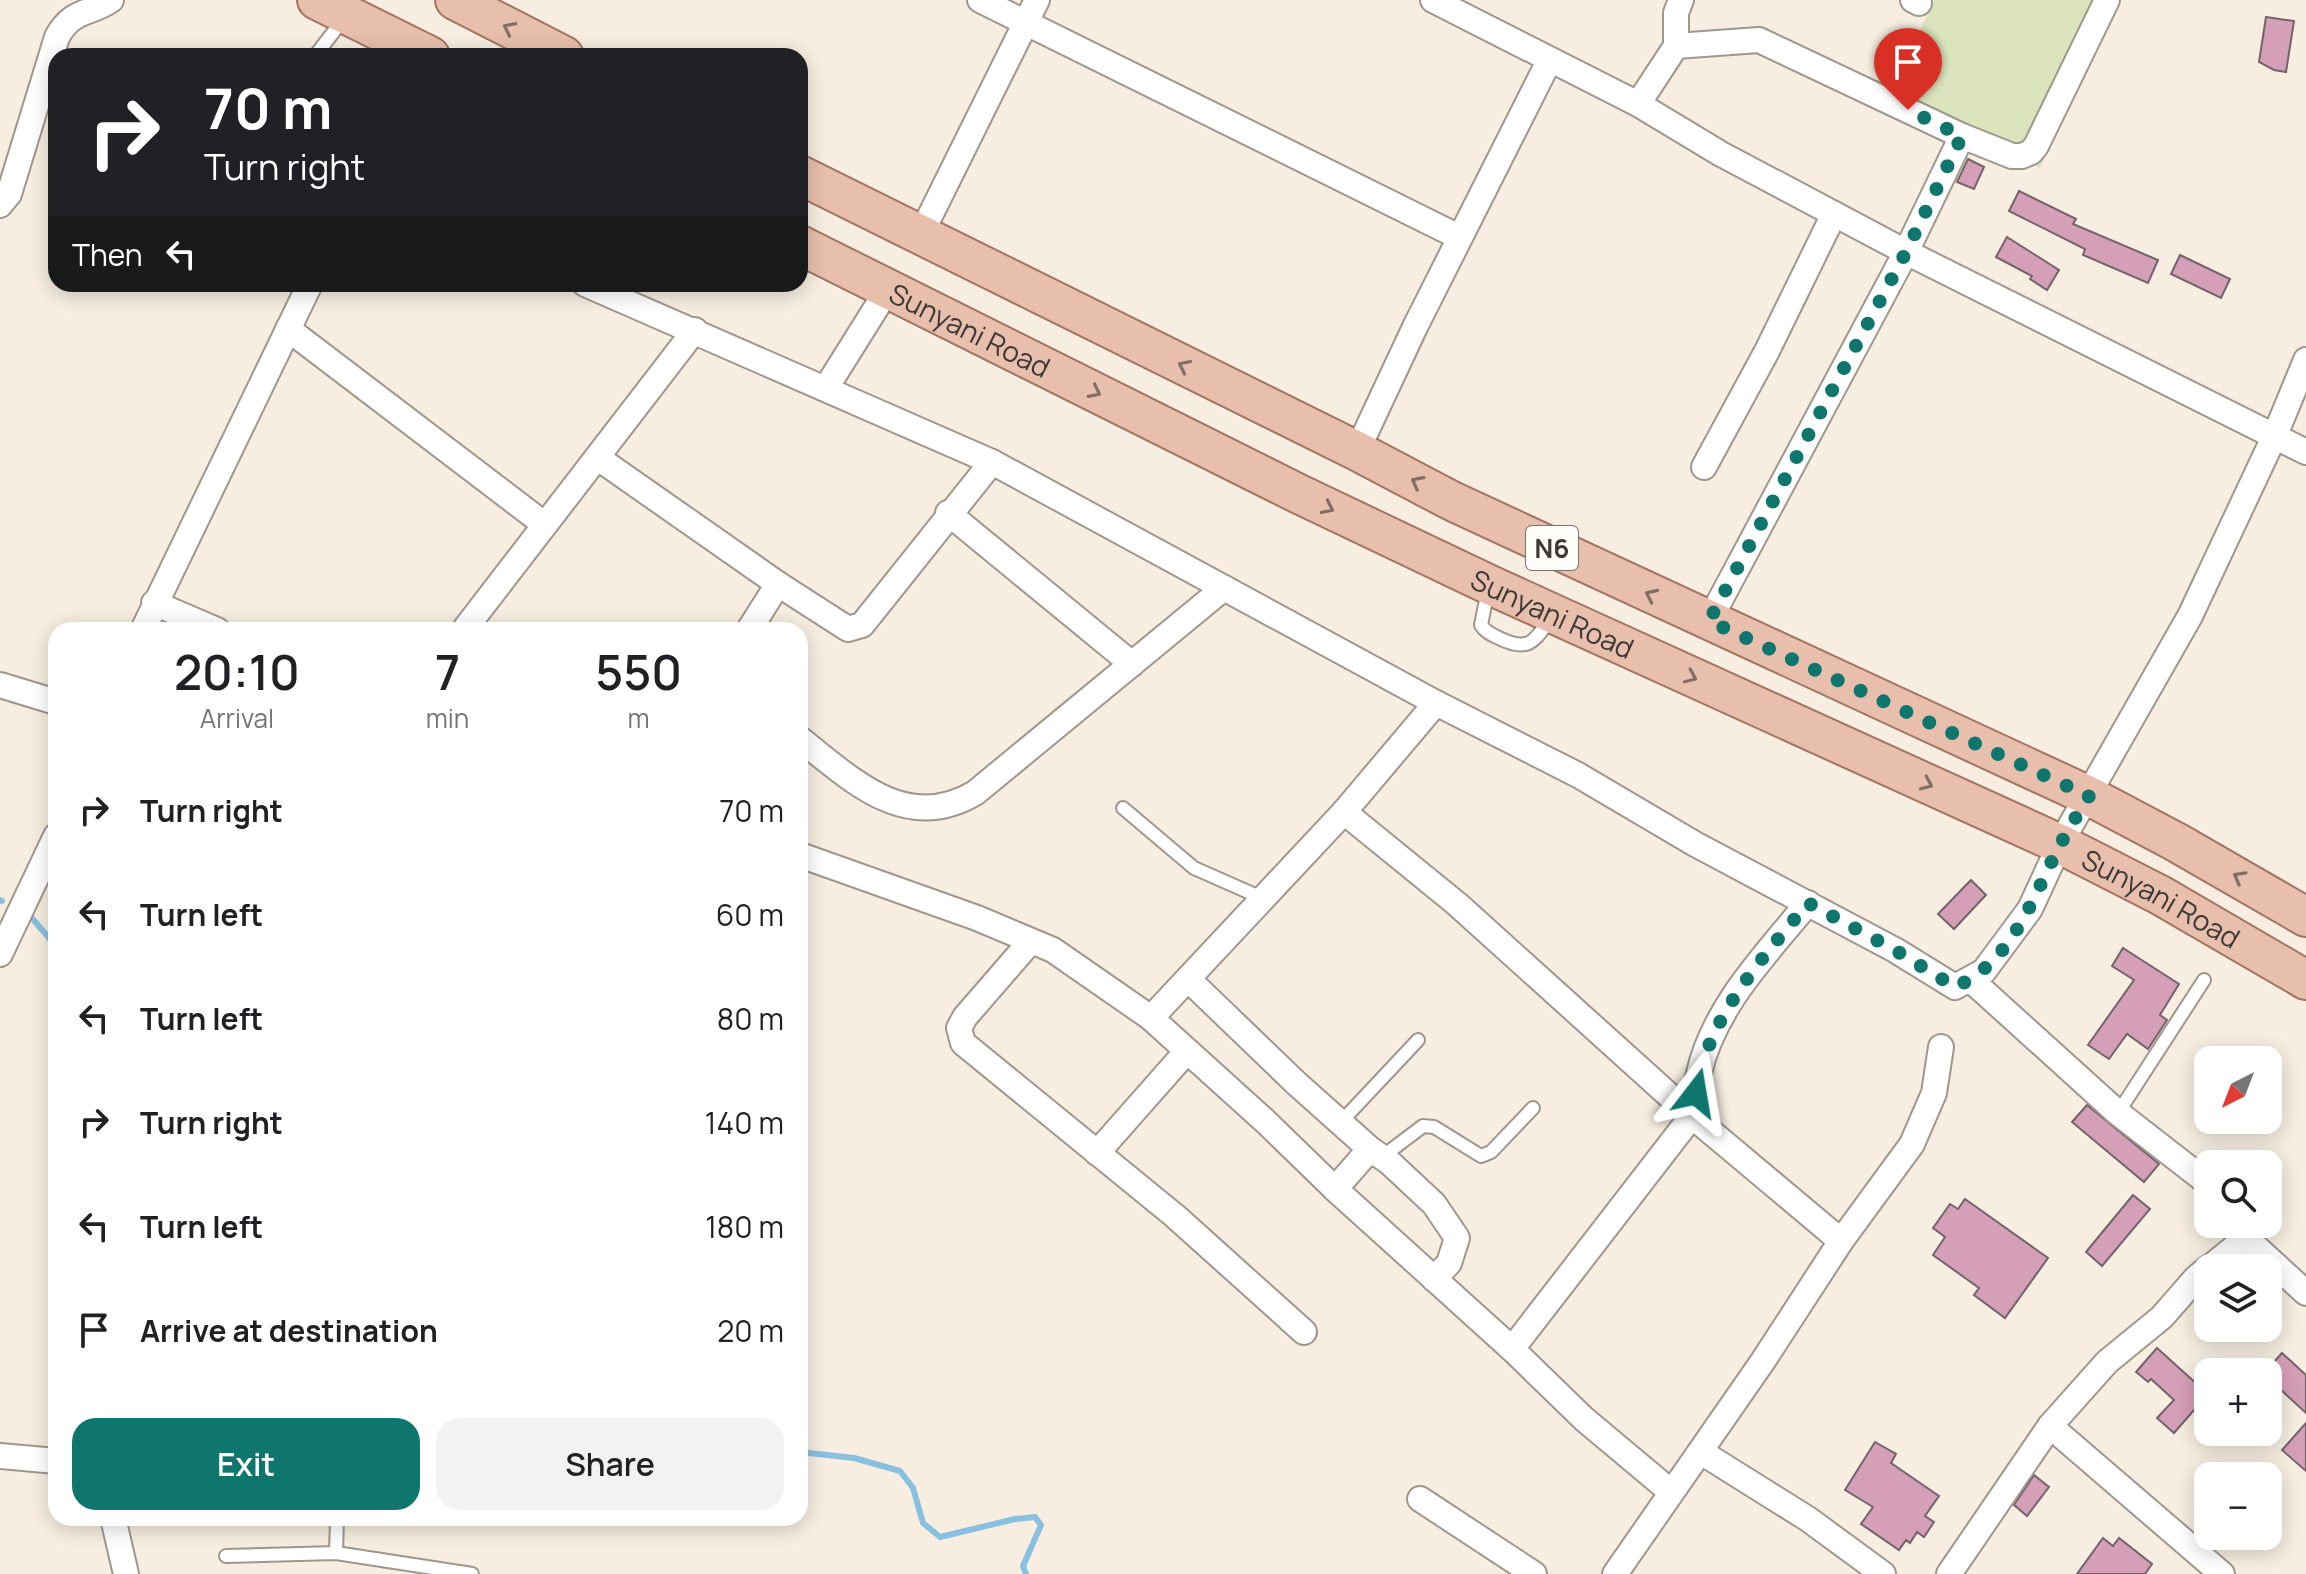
<!DOCTYPE html>
<html lang="en">
<head>
<meta charset="utf-8">
<style>
  body { margin:0; font-family:Manrope,sans-serif; background:#f2f2f2; color:#202124; height:100vh; display:flex; flex-direction:column; font-size:30px; white-space:nowrap }
  * { box-sizing:border-box; margin:0 }
  p { font-size:26px; color:#757577 }
  .icon { flex:none; width:44px; height:44px; fill:none; stroke:currentColor; stroke-width:2; stroke-linecap:round; stroke-linejoin:round }
  .map { position:relative; flex:1; overflow:hidden }
  .drawer { position:absolute; left:48px; top:622px; width:760px; height:904px; display:flex; flex-direction:column; background:#fff; border-radius:24px; box-shadow:0 4px 20px #0003 }
  .drawer>* { flex:none }
  .top-card { position:absolute; left:48px; top:48px; width:760px; height:244px; border-radius:24px; box-shadow:0 4px 20px #0003; background:#202124; color:#fff; overflow:hidden }
  .needle { width:52px; rotate:222deg }
  .controls { position:absolute; left:2194px; top:1046px; display:grid; gap:16px }
  .controls a { display:grid; place-items:center; width:88px; height:88px; border-radius:16px; background:#fff; box-shadow:0 4px 20px #0003; font-size:40px }
  .pin { position:absolute; display:grid; place-items:center; width:68px; height:68px; color:#fff; margin:-82px -34px; border-radius:50% 50% 50% 0; rotate:-45deg; box-shadow:0 0 8px #0007 }
  .pin .icon { rotate:45deg }
  .me { position:absolute; width:88px; margin:-44px; rotate:14deg; stroke-linejoin:round; filter:drop-shadow(0 0 6px #0008) }
  .turn { display:flex; align-items:center; gap:28px; height:168px; padding:0 24px; font-size:36px }
  .turn .icon { width:104px; height:104px; stroke-width:2.5 }
  .turn b { display:block; font-size:56px; line-height:68px }
  .then { display:flex; align-items:center; height:76px; padding:0 24px; background:#0003; gap:16px; font-size:30px }
  .eta { display:flex; justify-content:space-evenly; align-items:center; height:136px; text-align:center }
  .eta b { font-size:48px; font-weight:600; line-height:56px }
  .action { display:flex; gap:16px; margin-top:auto; padding:16px 24px }
  .action a { flex:1; height:92px; border-radius:24px; background:#0f766e; color:#fff; font-size:32px; font-weight:600; line-height:92px; text-align:center }
  .action a+a { background:#f2f2f2; color:#202124 }
  ul { padding:0; list-style:none }
  li { display:flex; align-items:center; gap:24px; height:104px; padding:0 24px }
  li div { flex:1 }
  li b { display:block; font-size:30px }
  li em { font-style:normal }
  .map>svg:first-child { display:block }
  .green { fill:#dae3bc }
  .lines { fill:none; stroke-linecap:round; stroke-linejoin:round }
  .stream { stroke:#89c0df; stroke-width:6 }
  .building { fill:#d69fb8; stroke:#72646a; stroke-width:2 }
  .service-casing { stroke:#9f978b; stroke-width:16 }
  .minor-casing { stroke:#9f978b; stroke-width:28 }
  .primary-casing { stroke:#a2745f; stroke-width:42 }
  .service { stroke:#fff; stroke-width:12 }
  .minor { stroke:#fff; stroke-width:24 }
  .primary { stroke:#e8bead; stroke-width:38 }
  .oneway { stroke:#816e65 }
  .route { stroke:#0f766e; stroke-width:14; stroke-dasharray:0 25.2 }
  .labels { text-anchor:middle; dominant-baseline:central; stroke-width:8; stroke-linejoin:round; paint-order:stroke }
  .shield { fill:#fefcf9; stroke:#777470; stroke-width:2 }
  .shield-label { font-size:26px; font-weight:bold; fill:#3d3935 }
  .street-label { font-size:28px; fill:#3d3935; stroke:#fefcf9 }
</style>
</head>
<body>
<div class="map">
<svg width="2306" height="1574" viewBox="0 0 2306 1574">
  <rect width="100%" height="100%" fill="#f7eee1"/>
  <path class="green" d="M1934 0H2116L2040 168 1891 96Z"/>
  <g class="lines">
    <g class="stream">
      <path d="M0 900 2 901"/>
      <path d="M31 917 56 946"/>
      <path d="M800 1452 854 1458 900 1471 913 1488 923 1523 940 1537 1015 1519 1035 1517 1041 1525 1023 1566 1026 1574"/>
    </g>
  </g>
  <g class="building">
    <path d="M2266 17 2294 21 2286 72 2274 70 2259 62Z"/>
    <path d="M1968 159 1984 167 1974 189 1957 182Z"/>
    <path d="M2019 191 2076 219 2073 224 2158 260 2148 283 2083 255 2085 249 2009 211Z"/>
    <path d="M2007 237 2059 270 2047 290 2030 279 2032 276 1996 257Z"/>
    <path d="M2180 255 2230 279 2221 298 2171 274Z"/>
    <path d="M1971 880 1986 895 1954 929 1938 914Z"/>
    <path d="M2123 948 2179 984 2160 1015 2167 1020 2148 1049 2127 1034 2109 1059 2088 1045 2134 980 2112 966Z"/>
    <path d="M2087 1105 2159 1164 2144 1182 2072 1122Z"/>
    <path d="M2133 1195 2150 1209 2102 1266 2086 1252Z"/>
    <path d="M1965 1199 2048 1258 2005 1318 1974 1295 1979 1288 1933 1255 1945 1237 1933 1228 1950 1204 1958 1209Z"/>
    <path d="M2157 1348 2208 1394 2174 1433 2157 1418 2174 1400 2151 1379 2148 1382 2136 1372Z"/>
    <path d="M2282 1353 2306 1375V1413L2268 1378V1372H2265Z"/>
    <path d="M2306 1423V1471L2282 1450Z"/>
    <path d="M1875 1442 1896 1454 1891 1463 1939 1496 1925 1516 1934 1522 1924 1537 1917 1532 1910 1543 1906 1540 1899 1550 1861 1524 1873 1507 1845 1490Z"/>
    <path d="M2034 1475 2049 1487 2027 1516 2014 1505Z"/>
    <path d="M2103 1538 2113 1546 2119 1538 2152 1564 2145 1574H2077Z"/>
  </g>
  <g class="lines">
    <g class="service-casing">
      <g id="service">
        <path d="M315 56 345 17"/>
        <path d="M1488 590 1481 625C1486 633 1493 635 1501 639 1531 653 1535 639 1552 617"/>
        <path d="M1123 808 1194 868 1262 898"/>
        <path d="M2118 1113 2204 980"/>
        <path d="M1341 1122 1418 1040"/>
        <path d="M1382 1157 1423 1126 1434 1127 1481 1156 1491 1152 1533 1108"/>
        <path d="M336 1553 337 1518"/>
        <path d="M226 1556 336 1553 472 1574"/>
      </g>
    </g>
    <g class="minor-casing">
      <g id="minor">
        <path d="M980 0 1459 237"/>
        <path d="M1433 0 1638 104 1721 154 1906 252 2306 452"/>
        <path d="M1913 0 1919 3"/>
        <path d="M1676 46V13L1681 0"/>
        <path d="M1638 104 1676 46 1759 40 1962 136 2012 156H2022L2031 152 2036 146 2107 0"/>
        <path d="M0 205 9 194 57 37C72 9 89 15 111 0"/>
        <path d="M921 234 1037 0"/>
        <path d="M585 284 992 462 1436 703 1578 775 1695 844 1895 950 1955 987 1984 971 2030 909 2060 844 2190 616 2275 435 2306 360"/>
        <path d="M288 329 544 524"/>
        <path d="M826 388 888 289"/>
        <path d="M1357 451 1415 327 1549 61"/>
        <path d="M598 458 778 584 848 629 862 625 992 462"/>
        <path d="M1704 467 1767 351 1834 214"/>
        <path d="M948 513 1132 664"/>
        <path d="M154 603 217 630"/>
        <path d="M1709 621 1906 252 1962 136"/>
        <path d="M143 630 310 284"/>
        <path d="M464 630 695 330"/>
        <path d="M749 630 778 584"/>
        <path d="M0 685 56 702"/>
        <path d="M800 739C852 780 906 834 975 793L1224 588"/>
        <path d="M1344 812 1457 904 1692 1116 1841 1241"/>
        <path d="M800 855 977 918 1053 950 1151 1018 1265 1121 1335 1189 1512 1349 1584 1419 1670 1491"/>
        <path d="M1031 941 965 1017 959 1028 963 1043 1175 1216 1304 1332"/>
        <path d="M0 954 56 836"/>
        <path d="M1188 979 1296 1083 1370 1149 1389 1162 1434 1204 1457 1238 1449 1263 1434 1279"/>
        <path d="M1971 980 2118 1113 2208 1183"/>
        <path d="M1151 1018 1344 812 1436 703"/>
        <path d="M1097 1153 1187 1051"/>
        <path d="M1335 1189 1370 1149"/>
        <path d="M2238 1224 2246 1238 2306 1293"/>
        <path d="M2209 1268 2246 1238"/>
        <path d="M1512 1349 1692 1116C1694 1102 1695 1087 1699 1073 1714 1007 1766 954 1808 903"/>
        <path d="M2050 1426 2222 1574"/>
        <path d="M1701 1452 1808 1519 1883 1574"/>
        <path d="M0 1456 56 1461"/>
        <path d="M1420 1499 1534 1574"/>
        <path d="M113 1518 126 1574"/>
        <path d="M1615 1574 1763 1361 1841 1241 1912 1144 1934 1093 1941 1047"/>
        <path d="M1949 1574 2050 1426 2107 1362 2162 1317 2196 1278 2208 1268"/>
      </g>
    </g>
    <g class="primary-casing">
      <g id="primary">
        <path d="M317 0 430 56"/>
        <path d="M455 0 564 56"/>
        <path d="M800 175 1357 451 1452 501 2089 796 2176 842 2306 917"/>
        <path id="s1" d="M800 245 1299 494 1490 585 2060 844 2160 895 2306 980"/>
      </g>
    </g>
    <use href="#service" class="service"/>
    <use href="#minor" class="minor"/>
    <use href="#primary" class="primary"/>
  </g>
  <defs><path id="oneway-chevron" d="M-2-3.5L2.5 0L-2 3.5" fill="none" stroke-width="1.6" stroke-linecap="round" stroke-linejoin="round" transform="scale(2)"/></defs>
  <g class="oneway">
    <use href="#oneway-chevron" transform="translate(509 28) rotate(-153)"/>
    <use href="#oneway-chevron" transform="translate(1184 366) rotate(-154)"/>
    <use href="#oneway-chevron" transform="translate(1095 392) rotate(27)"/>
    <use href="#oneway-chevron" transform="translate(1417 482) rotate(-152)"/>
    <use href="#oneway-chevron" transform="translate(1328 508) rotate(26)"/>
    <use href="#oneway-chevron" transform="translate(1651 595) rotate(-155)"/>
    <use href="#oneway-chevron" transform="translate(1691 677) rotate(24)"/>
    <use href="#oneway-chevron" transform="translate(1927 784) rotate(24)"/>
    <use href="#oneway-chevron" transform="translate(2239 877) rotate(-151)"/>
  </g>
  <g class="lines">
    <path class="route" d="M1696 1093C1707 1018 1761 960 1808 903L1895 950 1955 987C2013 962 2033 896 2060 845 2069 828 2079 812 2089 796L1709 621 1906 252 1962 136 1908 110"/>
  </g>
  <g class="labels">
    <rect class="shield" x="1526" y="526" width="52" height="44" rx="6"/>
    <g class="shield-label">
      <text x="1552" y="548">N6</text>
    </g>
    <g class="street-label">
      <text stroke="none"><textPath href="#s1" startOffset="190">Sunyani Road</textPath></text>
      <text stroke="none"><textPath href="#s1" startOffset="838">Sunyani Road</textPath></text>
      <text stroke="none"><textPath href="#s1" startOffset="1510">Sunyani Road</textPath></text>
    </g>
  </g>
</svg>
<div class="controls">
<a><svg class="needle" viewBox="-14 -14 28 28"><path d="M0-13l5 13h-10z" fill="#e53935"/><path d="M0 13l5-13h-10z" fill="#757577"/></svg></a>
<a><svg class="icon" aria-label="search" viewBox="0 0 24 24"><circle cx="10" cy="10" r="6"/><path d="M15 15l6 6"/></svg></a>
<a><svg class="icon" aria-label="layers" viewBox="0 0 24 24"><path d="M12 4l9 5-9 5-9-5zM3 14l9 5 9-5"/></svg></a>
<a>+</a>
<a>−</a>
</div>
<div class="pin" style="left:1908px;top:110px;background:#d93025"><svg class="icon" aria-label="arrive" viewBox="0 0 24 24"><path d="M6 21V4h12l-3 4 3 4H6"/></svg></div>
<svg class="me" style="left:1696px;top:1093px" viewBox="-20 -20 40 40"><path d="M0-17L14 15 0 8-14 15z" fill="#0f766e" stroke="#fff" stroke-width="4"/></svg>
<div class="top-card">
<div class="turn"><svg class="icon" aria-label="right" viewBox="0 0 24 24"><path d="M7 20v-9h11M14 6l5 5-5 5"/></svg><div><b>70 m</b>Turn right</div></div>
<div class="then">Then<svg class="icon" aria-label="left" viewBox="0 0 24 24"><path d="M17 20v-9H6M10 6l-5 5 5 5"/></svg></div>
</div>
<section class="drawer">
<div class="eta">
<div><b>20:10</b><p>Arrival</p></div>
<div><b>7</b><p>min</p></div>
<div><b>550</b><p>m</p></div>
</div>
<ul>
<li><svg class="icon" aria-label="right" viewBox="0 0 24 24"><path d="M7 20v-9h11M14 6l5 5-5 5"/></svg><div><b>Turn right</b></div><em>70 m</em></li>
<li><svg class="icon" aria-label="left" viewBox="0 0 24 24"><path d="M17 20v-9H6M10 6l-5 5 5 5"/></svg><div><b>Turn left</b></div><em>60 m</em></li>
<li><svg class="icon" aria-label="left" viewBox="0 0 24 24"><path d="M17 20v-9H6M10 6l-5 5 5 5"/></svg><div><b>Turn left</b></div><em>80 m</em></li>
<li><svg class="icon" aria-label="right" viewBox="0 0 24 24"><path d="M7 20v-9h11M14 6l5 5-5 5"/></svg><div><b>Turn right</b></div><em>140 m</em></li>
<li><svg class="icon" aria-label="left" viewBox="0 0 24 24"><path d="M17 20v-9H6M10 6l-5 5 5 5"/></svg><div><b>Turn left</b></div><em>180 m</em></li>
<li><svg class="icon" aria-label="arrive" viewBox="0 0 24 24"><path d="M6 21V4h12l-3 4 3 4H6"/></svg><div><b>Arrive at destination</b></div><em>20 m</em></li>
</ul>
<div class="action"><a>Exit</a><a>Share</a></div>
</section>
</div>
</body>
</html>
